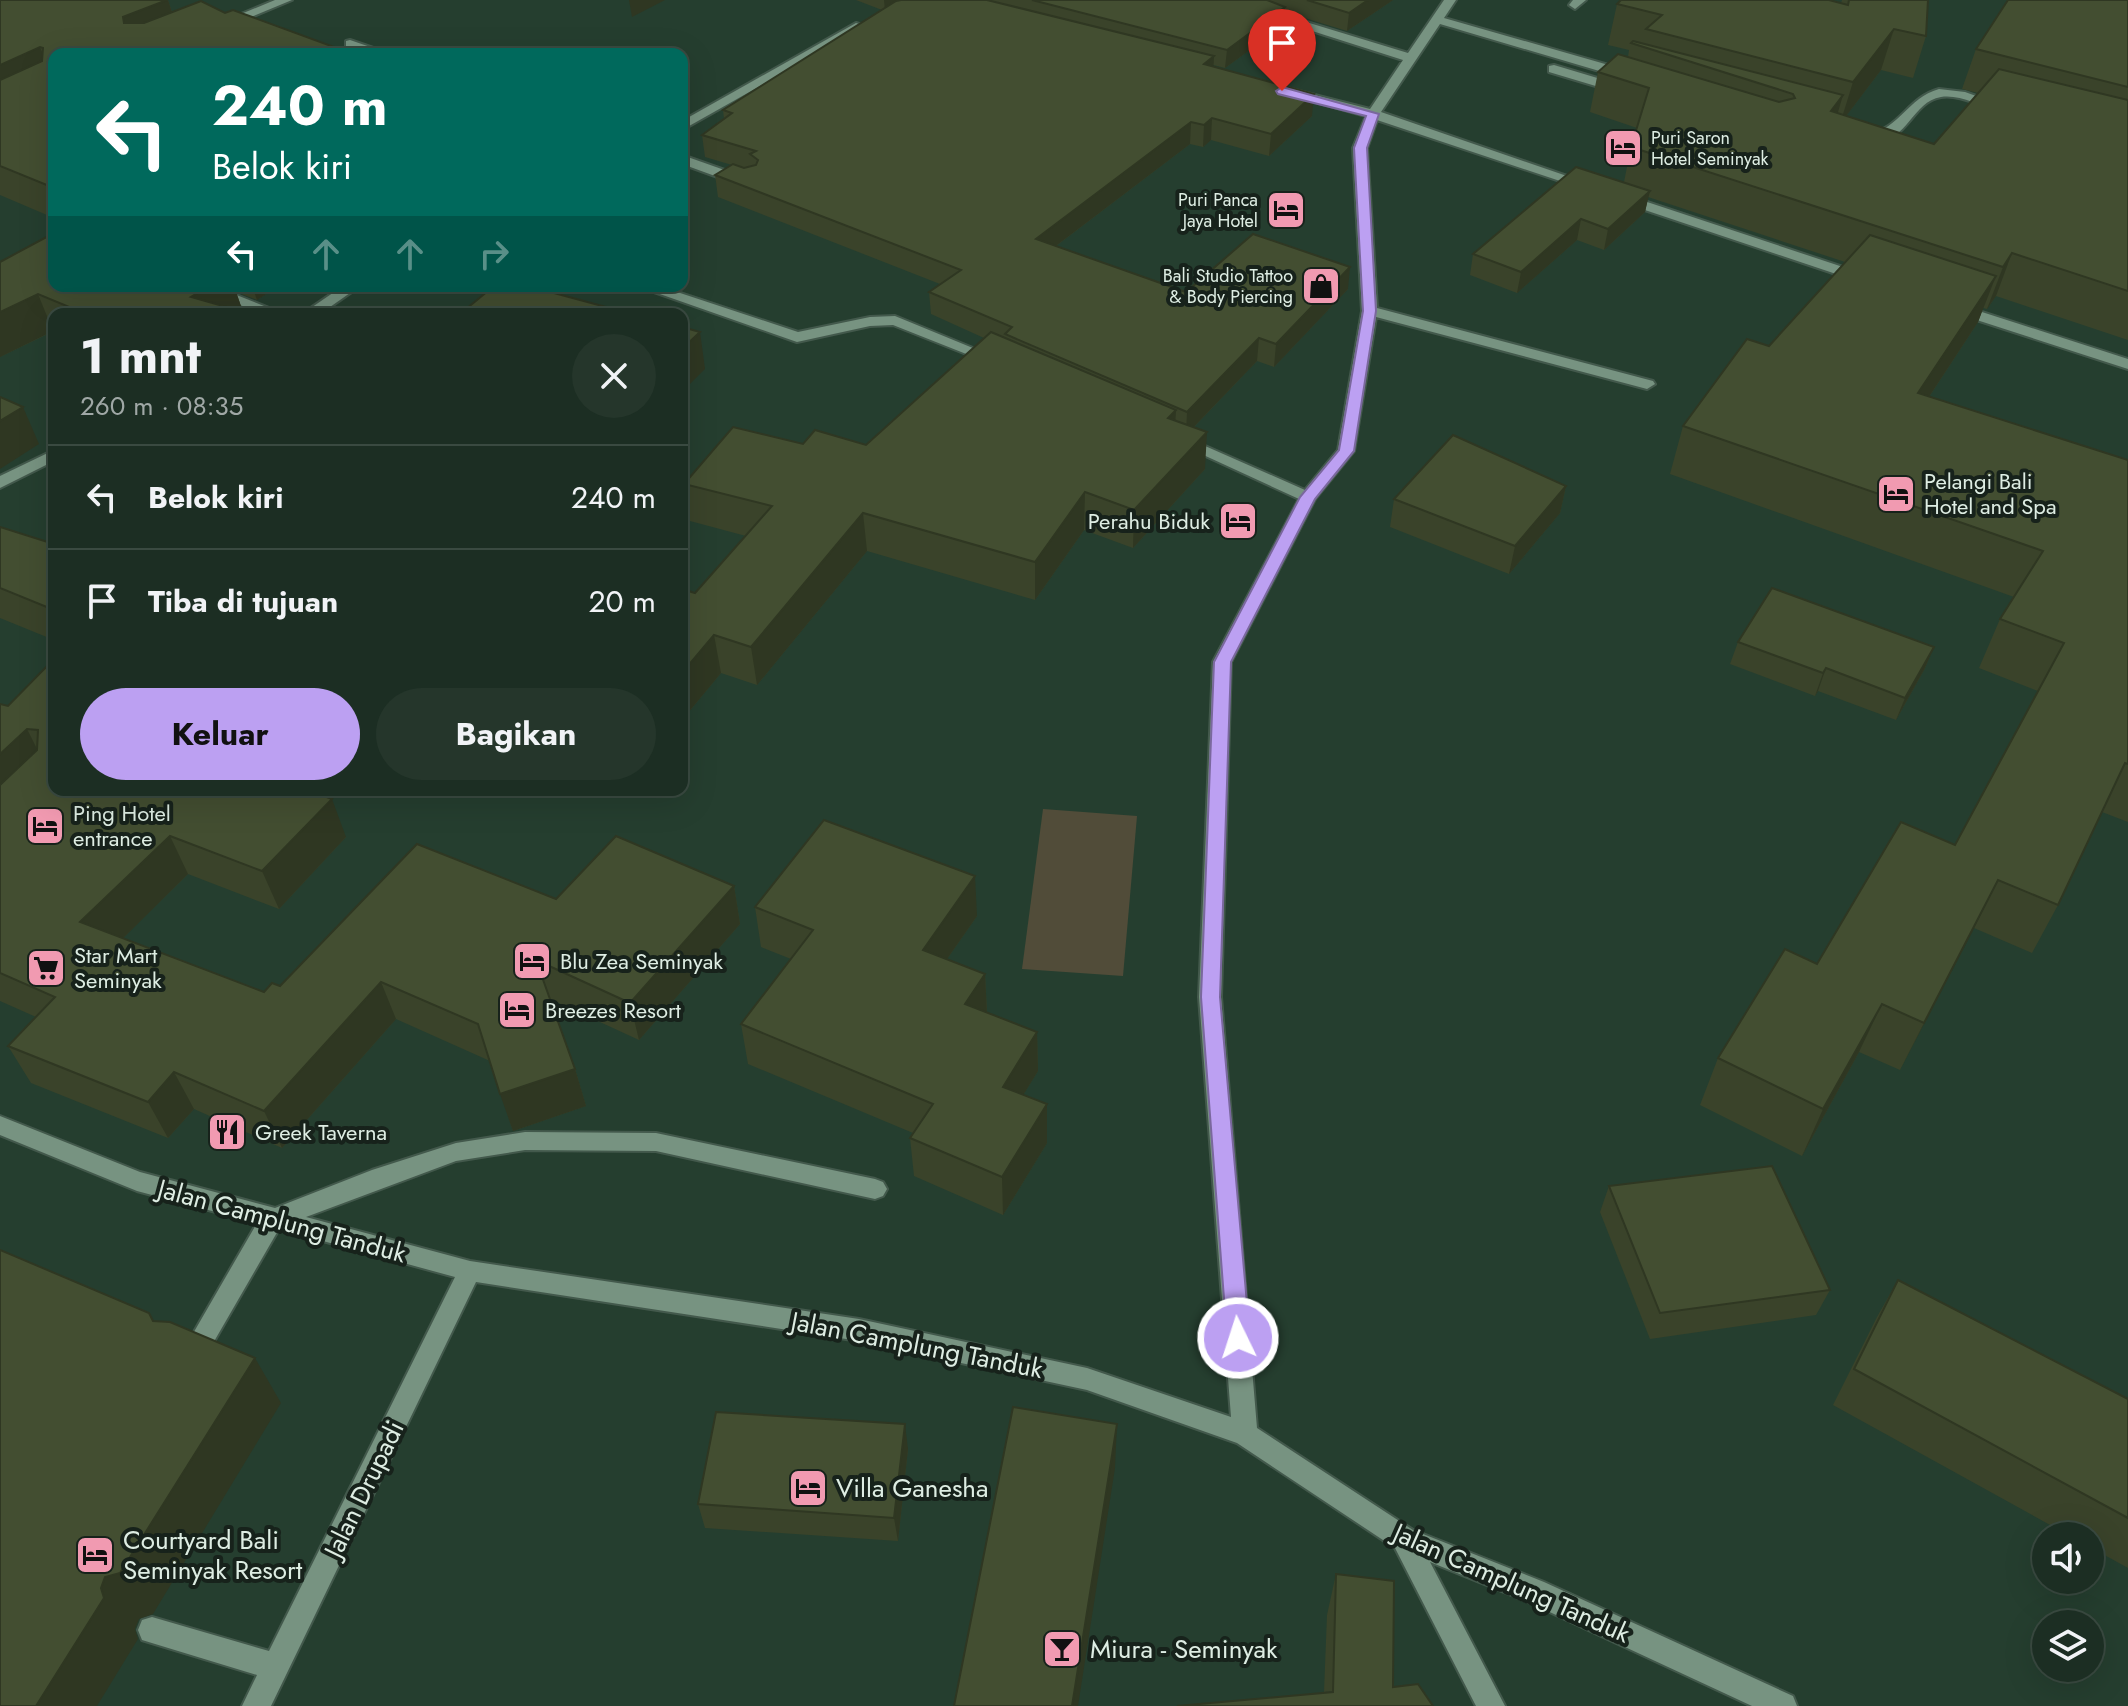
<!DOCTYPE html>
<html lang="id">
<head>
<meta charset="utf-8">
<style>
  body { margin:0; font-family:Jost,sans-serif; background:#25362b; color:#f1f3f6; height:100vh; display:flex; flex-direction:column; font-size:30px; white-space:nowrap }
  * { box-sizing:border-box; margin:0 }
  p { font-size:26px; color:#a0a8a6 }
  .icon { flex:none; width:44px; height:44px; fill:none; stroke:currentColor; stroke-width:2; stroke-linecap:round; stroke-linejoin:round }
  .map { position:relative; flex:1; overflow:hidden }
  .sheet { position:absolute; left:48px; top:308px; width:640px; height:488px; display:flex; flex-direction:column; background:#1c2e23; border-radius:16px; box-shadow:0 8px 32px #0002,0 0 0 2px #3a4a41 }
  .sheet>* { flex:none }
  .banner { position:absolute; left:48px; top:48px; width:640px; height:244px; border-radius:16px; box-shadow:0 8px 32px #0002,0 0 0 2px #3a4a41; background:#00695c; color:#fff; overflow:hidden }
  .fabs { position:absolute; left:2032px; top:1522px; display:grid; gap:16px }
  .fabs a { display:grid; place-items:center; width:72px; height:72px; border-radius:50%; background:#1c2e23; box-shadow:0 8px 32px #0002,0 0 0 2px #3a4a41; font-size:40px }
  .pin { position:absolute; display:grid; place-items:center; width:68px; height:68px; color:#fff; margin:-82px -34px; border-radius:50% 50% 50% 0; rotate:-45deg; box-shadow:0 0 8px #0007 }
  .pin .icon { rotate:45deg }
  .me { position:absolute; width:88px; margin:-44px; rotate:356deg; stroke-linejoin:round; filter:drop-shadow(0 0 6px #0008) }
  .turn { display:flex; align-items:center; gap:28px; height:168px; padding:0 32px; font-size:36px }
  .turn .icon { width:104px; height:104px; stroke-width:2.5 }
  .turn b { display:block; font-size:56px; line-height:68px }
  .lanes { display:flex; align-items:center; height:76px; padding:0 32px; background:#0003; justify-content:center; gap:40px; direction:ltr }
  .lanes .off { opacity:.35 }
  .round { display:grid; place-items:center; flex:none; width:84px; height:84px; border-radius:42px; background:#25362b }
  .head { display:flex; align-items:center; justify-content:space-between; height:136px; padding:0 32px }
  h1 { font-size:48px; font-weight:700; line-height:60px }
  .cta { display:flex; gap:16px; margin-top:auto; padding:16px 32px }
  .cta a { flex:1; height:92px; border-radius:48px; background:#bca0f2; color:#111; font-size:32px; font-weight:700; line-height:92px; text-align:center }
  .cta a+a { background:#25362b; color:#f1f3f6 }
  ul { padding:0; list-style:none }
  li { display:flex; align-items:center; gap:24px; height:104px; padding:0 32px; border-top:2px solid #3a4a41 }
  li div { flex:1 }
  li b { display:block; font-size:30px }
  li em { font-style:normal }
  .map>svg:first-child { display:block }
  .green { fill:#514c39 }
  .lines { fill:none; stroke-linecap:round; stroke-linejoin:round }
  .minor-casing { stroke:#43594c; stroke-width:4 }
  .minor { fill:#779381; fill-rule:evenodd }
  .wall { fill:#3a432a }
  .shaded-wall { fill:#2f3722 }
  .building { fill:#434e31; stroke:#2f3722; stroke-width:2 }
  .route { fill:#bca0f2; stroke:#7a689d; stroke-width:2 }
  .labels { text-anchor:middle; dominant-baseline:central; stroke-width:8; stroke-linejoin:round; paint-order:stroke }
  .far-poi-label { font-size:18px; fill:#deede3; stroke:#17221b; text-anchor:end }
  .poi-label { font-size:22px; fill:#deede3; stroke:#17221b; text-anchor:start }
  .near-street-label { font-size:26px; fill:#deede3; stroke:#17221b }
  .near-poi-label { font-size:26px; fill:#deede3; stroke:#17221b; text-anchor:start }
</style>
</head>
<body>
<div class="map">
<svg width="2128" height="1706" viewBox="0 0 2128 1706">
  <rect width="100%" height="100%" fill="#253e2f"/>
  <path class="green" d="M1043 809 1137 816 1123 976 1022 969Z"/>
  <g class="lines">
    <g class="minor-casing">
      <g id="minor">
        <path d="M275 0H292L227 27 217 24Z"/>
        <path d="M1215 0H1234L1408 53 1444 0H1456L1444 18 1633 72V78H1623L1440 24 1381 112 1596 186 1584 189 1377 120 1367 148 1377 308 1653 381 1655 384 1647 389 1376 317 1354 451 1315 499 1231 662 1221 997 1257 1428 1413 1530 1544 1582 1793 1696 1797 1706H1752L1526 1601 1430 1562 1505 1706H1476L1395 1548 1237 1443 1087 1390 859 1341 476 1282 271 1706H242L257 1675 142 1640 138 1630 142 1620 152 1617 269 1651 455 1277 279 1229 201 1364 192 1367 183 1364 180 1356 257 1223 137 1191 0 1135V1116L140 1172 275 1208 372 1170 456 1143 525 1132 656 1133 875 1179 883 1182 887 1189 883 1196 875 1199 656 1151 525 1150 456 1161 306 1217 470 1261 859 1319 1087 1368 1231 1417 1199 997 1213 662 1299 499 1173 441 1181 436 1187 438 1305 490 1338 450 1362 311 1353 148 1366 116 1280 92 1287 88 1370 109 1403 60Z"/>
        <path d="M1573 0H1586L1575 9 1569 5Z"/>
        <path d="M856 23 866 26 682 130V121Z"/>
        <path d="M350 40 382 51 384 54H366L346 47V41Z"/>
        <path d="M1554 65 1624 86 1626 89 1619 93 1549 72V66Z"/>
        <path d="M1939 89 1965 92 2004 106 1997 110C1980 106 1959 94 1941 97 1910 102 1908 147 1867 141V135C1901 128 1907 98 1939 89Z"/>
        <path d="M682 155 747 178 749 181 737 184 682 164Z"/>
        <path d="M1623 194 1867 275 1869 278 1867 281H1857L1618 201V195Z"/>
        <path d="M193 286H214L284 314H262Z"/>
        <path d="M343 286H360L320 314H302Z"/>
        <path d="M637 286H659L798 332 870 317 895 316 1002 360 994 365 989 363 893 325 870 326 797 342Z"/>
        <path d="M1957 304 2128 359V369L1952 312V306Z"/>
        <path d="M54 450V461L0 488V476Z"/>
      </g>
    </g>
    <use href="#minor" class="minor"/>
  </g>
  <g class="wall">
    <path d="M0 0H168L172 12 225 13 353 54H54V218L0 195Z"/>
    <path d="M856 0H1393L1347 31 1285 12 1284 25 1225 68 1213 65V67L1312 116 1269 156 1211 140 1203 147 1190 144 1056 246 1186 292 1348 289 1274 367 1257 361 1194 427 1205 469 1133 548 1084 530 1035 600 867 551 757 685 721 673 682 720V589L695 593 746 536 690 521 684 484 803 444 866 445 984 338 931 314 929 292 940 284 718 197 715 175 732 165 705 157 702 135 724 119 723 110 882 10Z"/>
    <path d="M1842 0H1928L1926 36 1913 78 1881 70 1846 116 1934 144 1978 93 1962 89 1976 49 2128 0V340L1996 296 1987 309 1983 308 1978 322 1929 397 2128 460V822L2102 812 2058 905 2032 953 1974 928 1900 1070 1859 1052 1802 1156 1700 1105 1718 1058 1817 964 1955 845 2038 691 1979 668 2000 619 2014 597 1670 474 1683 426 1769 346 1845 262 1648 197 1645 212 1604 250 1577 240 1517 293 1470 275 1473 254 1624 182 1631 147 1637 128 1590 112 1598 72 1628 57 1629 50 1608 45 1617 4 1841 3Z"/>
    <path d="M54 233V286H278L257 300 236 292 242 309 240 311 251 314H54V331L0 357Z"/>
    <path d="M1566 486 1560 513 1509 574 1390 527 1394 499Z"/>
    <path d="M0 527 54 544V640L0 618Z"/>
    <path d="M1738 642 1934 647 1924 670 1896 720 1818 691 1815 696 1730 664Z"/>
    <path d="M54 659V790L346 837 279 909 188 874 123 938 264 992 556 899 734 886 740 924 639 1040 550 999 575 1069 586 1106 513 1131 490 1061 396 1019 282 1148 194 1109 168 1138 31 1083 8 1046 36 1017 0 1001V704L8 706Z"/>
    <path d="M755 907 977 916 947 959 985 974 987 1012 1037 1032 1038 1071 1023 1095 1047 1143 1003 1215 914 1176 910 1138 913 1133 748 1064 741 1024 791 959 761 947Z"/>
    <path d="M1609 1186 1830 1290 1816 1315 1650 1339 1600 1212Z"/>
    <path d="M1898 1280 2128 1399V1568L2090 1547V1536H2070L1833 1405 1877 1317Z"/>
    <path d="M908 1449 898 1541 705 1528 698 1504Z"/>
    <path d="M1336 1574 1393 1687 1324 1692 1327 1615Z"/>
  </g>
  <g class="shaded-wall">
    <path d="M168 0 179 34 124 23 123 17Z"/>
    <path d="M629 0H665L632 17Z"/>
    <path d="M884 0H944L885 11Z"/>
    <path d="M1368 0H1393L1347 31 1349 13Z"/>
    <path d="M1285 7 1284 25 1225 68 1227 50Z"/>
    <path d="M1894 29 1881 70 1840 124 1853 82Z"/>
    <path d="M40 47 53 81 0 106V65Z"/>
    <path d="M1214 56 1213 78 1204 64Z"/>
    <path d="M1314 94 1312 116 1269 156 1271 134Z"/>
    <path d="M1843 95 1831 136V111Z"/>
    <path d="M1212 118 1211 140 1203 147 1204 125Z"/>
    <path d="M1191 122 1190 144 1036 261V239Z"/>
    <path d="M1650 191 1645 212 1604 250 1608 229Z"/>
    <path d="M1581 219 1577 240 1517 293 1521 272Z"/>
    <path d="M2012 253 1996 296 1987 309 2003 267Z"/>
    <path d="M1350 267 1348 289 1274 367 1276 344Z"/>
    <path d="M1996 276 1978 322 1900 441 1918 393Z"/>
    <path d="M209 286H234L242 309 235 314 191 297Z"/>
    <path d="M252 286H278L257 300Z"/>
    <path d="M38 294 53 331 0 357V312Z"/>
    <path d="M700 332 705 369 682 392V349Z"/>
    <path d="M1259 338 1257 361 1186 435 1187 412Z"/>
    <path d="M23 407 39 444 0 469V421Z"/>
    <path d="M1176 410 1174 448 1168 418Z"/>
    <path d="M1207 432 1205 469 1133 548 1134 510Z"/>
    <path d="M1566 486 1560 513 1509 574 1515 546Z"/>
    <path d="M1085 492 1084 530 1035 600V562Z"/>
    <path d="M863 513 867 551 757 685 751 647Z"/>
    <path d="M714 635 721 673 682 720V673Z"/>
    <path d="M1934 647 1924 670 1896 720 1905 698Z"/>
    <path d="M1826 668 1818 691 1815 696 1823 673Z"/>
    <path d="M27 729 46 767 0 811V754Z"/>
    <path d="M332 799 346 837 279 909 262 871Z"/>
    <path d="M170 836 188 874 101 960 80 922Z"/>
    <path d="M975 876 977 916 926 989 923 950Z"/>
    <path d="M1998 880 1974 928 1900 1070 1924 1023Z"/>
    <path d="M734 886 740 924 639 1040 630 1003Z"/>
    <path d="M985 974 987 1014 965 1004Z"/>
    <path d="M381 982 396 1019 282 1148 264 1111Z"/>
    <path d="M1882 1004 1859 1052 1802 1156 1823 1109Z"/>
    <path d="M1037 1032 1038 1071 1004 1126 1003 1087Z"/>
    <path d="M575 1069 586 1106 513 1131 500 1094Z"/>
    <path d="M174 1072 194 1109 168 1138 148 1102Z"/>
    <path d="M1047 1104V1143L1003 1215 1002 1177Z"/>
    <path d="M255 1358 281 1403 153 1614 139 1619 135 1629 138 1639 97 1706H36L101 1588 105 1577Z"/>
    <path d="M905 1424 908 1449 898 1541 894 1518Z"/>
    <path d="M1117 1424 1115 1468 1078 1706H1072Z"/>
  </g>
  <g class="building">
    <path d="M0 0H167L123 17 124 23H144L201 1 225 13 233 10 353 54H54V188L0 166V80L42 61 43 48 40 47 0 65Z"/>
    <path d="M901 0H987L1214 56 1204 64 1314 94 1271 134 1212 118 1204 125 1191 122 1036 239 1186 292 1253 234 1350 267 1276 344 1259 338 1187 412 1005 334 1012 327 929 292 961 270 715 175 733 164 744 168 756 165 758 160 750 154 756 151 702 135 732 113 723 110 896 1Z"/>
    <path d="M1032 0H1267L1285 7 1227 50Z"/>
    <path d="M1307 0H1368L1349 13Z"/>
    <path d="M1621 0H1829L1848 5 1849 0H1928L1926 36 1894 29 1853 82 1646 29 1662 15 1617 4Z"/>
    <path d="M2008 0H2128V87L1976 49Z"/>
    <path d="M1633 41 1843 95 1831 111 1934 144 1999 69 2128 100V291L2012 253 2003 267 1631 147 1649 88 1598 72 1618 54 1779 102 1795 98 1793 94 1631 43Z"/>
    <path d="M1576 167 1650 191 1608 229 1581 219 1521 272 1473 254Z"/>
    <path d="M54 233V286H209L191 297 251 314H86L38 294 0 312V262Z"/>
    <path d="M1870 235 1996 276 1918 393 2128 460V764L2125 763 2058 905 1998 880 1924 1023 1882 1004 1823 1109 1718 1058 1785 949 1817 964 1901 822 1955 845 2064 643 2000 619 2043 551 1683 426 1747 339 1769 346Z"/>
    <path d="M494 286H528L632 314H460Z"/>
    <path d="M682 327 700 332 682 349Z"/>
    <path d="M991 332 1176 410 1168 418 1207 432 1134 510 1085 492 1035 562 863 513 751 647 714 635 682 673V589L695 593 772 506 684 484 733 427 803 444 815 430 866 445Z"/>
    <path d="M0 397 23 407 0 421Z"/>
    <path d="M1453 435 1566 486 1515 546 1394 499Z"/>
    <path d="M0 527 54 544V610L0 588Z"/>
    <path d="M1772 588 1934 647 1905 698 1826 668 1823 673 1738 642Z"/>
    <path d="M54 659V790H308L332 799 262 871 170 836 80 922 264 992 272 983 280 986 417 844 556 899 616 836 734 886 630 1003 536 960 575 1069 500 1094 478 1024 381 982 264 1111 174 1072 148 1102 8 1046 55 997 0 973V785L37 750 38 730 27 729 0 754V704L8 706Z"/>
    <path d="M824 820 975 876 923 950 985 974 965 1004 1037 1032 1003 1087 1047 1104 1002 1177 910 1138 933 1104 741 1024 813 930 755 907Z"/>
    <path d="M1772 1166 1830 1290 1660 1313 1609 1186Z"/>
    <path d="M0 1250 149 1313 153 1321 170 1322 255 1358 120 1573 105 1577 101 1588 104 1598 36 1706H0Z"/>
    <path d="M1898 1280 2128 1399V1518L1854 1369Z"/>
    <path d="M1013 1407 1117 1424 1072 1706H954Z"/>
    <path d="M716 1412 905 1424 894 1518 698 1504Z"/>
    <path d="M1336 1574 1394 1581 1393 1687 1418 1684 1433 1706H1177L1333 1692Z"/>
  </g>
  <path class="route" d="M1282 87 1379 114 1367 148 1376 311 1354 451 1315 499 1231 662 1220 997 1250 1338 1246 1345 1238 1348 1231 1345 1227 1338 1201 997 1214 662 1300 497 1339 450 1363 311 1354 148 1366 116 1278 94 1276 91Z"/>
  <defs>
    <g id="hotel-square" transform="scale(2)"><rect x="-9" y="-9" width="18" height="18" rx="4" fill="#f19ab1" stroke="#17221b"/><path d="M-6-4.5h1.5V1H6V5H4.5V3h-9V5H-6ZM-4 0a1.8 1.8 0 1 1 3.6 0ZM.5 0V-2.5h3Q6-2.5 6 0Z" fill="#111"/></g>
    <g id="shop-square" transform="scale(2)"><rect x="-9" y="-9" width="18" height="18" rx="4" fill="#f19ab1" stroke="#17221b"/><path d="M-5-2.5h2.3a2.7 3.5 0 0 1 5.4 0H5L5.5 6h-11ZM-1.5-2.5h3a1.5 2.3 0 0 0-3 0Z" fill="#111"/></g>
    <g id="supermarket-square" transform="scale(2)"><rect x="-9" y="-9" width="18" height="18" rx="4" fill="#f19ab1" stroke="#17221b"/><path d="M-6-5.5h2.5l.6 2H6L4.5 2H-2.5L-4.4-4H-6ZM-1.5 3.2a1.3 1.3 0 1 0 .1 0ZM3 3.2a1.3 1.3 0 1 0 .1 0Z" fill="#111"/></g>
    <g id="restaurant-square" transform="scale(2)"><rect x="-9" y="-9" width="18" height="18" rx="4" fill="#f19ab1" stroke="#17221b"/><path d="M-5-6h1v4h1v-4h1v4h1v-4h1v5L-1.5 .5V6h-2V.5L-5-1ZM5-6V6H3V1.5H1.5Q1.5-4 5-6Z" fill="#111"/></g>
    <g id="bar-square" transform="scale(2)"><rect x="-9" y="-9" width="18" height="18" rx="4" fill="#f19ab1" stroke="#17221b"/><path d="M-6-5H6L.8 .8V4.5H3.5V6h-7V4.5H-.8V.8Z" fill="#111"/></g>
  </defs>
  <g fill-rule="evenodd">
    <use href="#hotel-square" x="1623" y="148"/>
    <use href="#hotel-square" x="1286" y="210"/>
    <use href="#shop-square" x="1321" y="286"/>
    <use href="#hotel-square" x="1896" y="494"/>
    <use href="#hotel-square" x="1238" y="521"/>
    <use href="#hotel-square" x="45" y="826"/>
    <use href="#hotel-square" x="532" y="961"/>
    <use href="#supermarket-square" x="46" y="968"/>
    <use href="#hotel-square" x="517" y="1010"/>
    <use href="#restaurant-square" x="227" y="1132"/>
    <use href="#hotel-square" x="808" y="1488"/>
    <use href="#hotel-square" x="95" y="1555"/>
    <use href="#bar-square" x="1062" y="1649"/>
  </g>
  <g class="labels">
    <g class="far-poi-label">
      <text x="1651" y="138" text-anchor="start">Puri Saron<tspan x="1651" dy="21">Hotel Seminyak</tspan></text>
      <text x="1258" y="200">Puri Panca<tspan x="1258" dy="21">Jaya Hotel</tspan></text>
      <text x="1293" y="276">Bali Studio Tattoo<tspan x="1293" dy="21">&amp; Body Piercing</tspan></text>
    </g>
    <g class="poi-label">
      <text x="1924" y="481">Pelangi Bali<tspan x="1924" dy="25">Hotel and Spa</tspan></text>
      <text x="1210" y="521" text-anchor="end">Perahu Biduk</text>
      <text x="73" y="813">Ping Hotel<tspan x="73" dy="25">entrance</tspan></text>
      <text x="74" y="955">Star Mart<tspan x="74" dy="25">Seminyak</tspan></text>
      <text x="560" y="961">Blu Zea Seminyak</text>
      <text x="545" y="1010">Breezes Resort</text>
      <text x="255" y="1132">Greek Taverna</text>
    </g>
    <g class="near-street-label">
      <text transform="translate(282 1221) rotate(15)">Jalan Camplung Tanduk</text>
      <text transform="translate(917 1345) rotate(11)">Jalan Camplung Tanduk</text>
      <text transform="translate(364 1489) rotate(-64)">Jalan Drupadi</text>
      <text transform="translate(1512 1583) rotate(24)">Jalan Camplung Tanduk</text>
    </g>
    <g class="near-poi-label">
      <text x="836" y="1488">Villa Ganesha</text>
      <text x="123" y="1540">Courtyard Bali<tspan x="123" dy="30">Seminyak Resort</tspan></text>
      <text x="1090" y="1649">Miura - Seminyak</text>
    </g>
  </g>
</svg>
<div class="fabs">
<a><svg class="icon" aria-label="sound" viewBox="0 0 24 24"><path d="M4 9h4l5-4v14l-5-4H4zM17 9q2 3 0 6"/></svg></a>
<a><svg class="icon" aria-label="layers" viewBox="0 0 24 24"><path d="M12 4l9 5-9 5-9-5zM3 14l9 5 9-5"/></svg></a>
</div>
<div class="pin" style="left:1282px;top:91px;background:#d93025"><svg class="icon" aria-label="arrive" viewBox="0 0 24 24"><path d="M6 21V4h12l-3 4 3 4H6"/></svg></div>
<svg class="me" style="left:1238px;top:1338px" viewBox="-20 -20 40 40"><circle r="17" fill="#bca0f2" stroke="#fff" stroke-width="3"/><path d="M0-11L8 9 0 5-8 9z" fill="#fff"/></svg>
<div class="banner">
<div class="turn"><svg class="icon" aria-label="left" viewBox="0 0 24 24"><path d="M17 20v-9H6M10 6l-5 5 5 5"/></svg><div><b>240 m</b>Belok kiri</div></div>
<div class="lanes"><svg class="icon" aria-label="left" viewBox="0 0 24 24"><path d="M17 20v-9H6M10 6l-5 5 5 5"/></svg><svg class="icon off" aria-label="ahead" viewBox="0 0 24 24"><path d="M12 20V5M6 11l6-6 6 6"/></svg><svg class="icon off" aria-label="ahead" viewBox="0 0 24 24"><path d="M12 20V5M6 11l6-6 6 6"/></svg><svg class="icon off" aria-label="right" viewBox="0 0 24 24"><path d="M7 20v-9h11M14 6l5 5-5 5"/></svg></div>
</div>
<section class="sheet">
<div class="head"><div><h1>1 mnt</h1><p>260 m · 08:35</p></div><a class="round"><svg class="icon" aria-label="close" viewBox="0 0 24 24"><path d="M6 6l12 12M18 6L6 18"/></svg></a></div>
<ul>
<li><svg class="icon" aria-label="left" viewBox="0 0 24 24"><path d="M17 20v-9H6M10 6l-5 5 5 5"/></svg><div><b>Belok kiri</b></div><em>240 m</em></li>
<li><svg class="icon" aria-label="arrive" viewBox="0 0 24 24"><path d="M6 21V4h12l-3 4 3 4H6"/></svg><div><b>Tiba di tujuan</b></div><em>20 m</em></li>
</ul>
<div class="cta"><a>Keluar</a><a>Bagikan</a></div>
</section>
</div>
</body>
</html>
